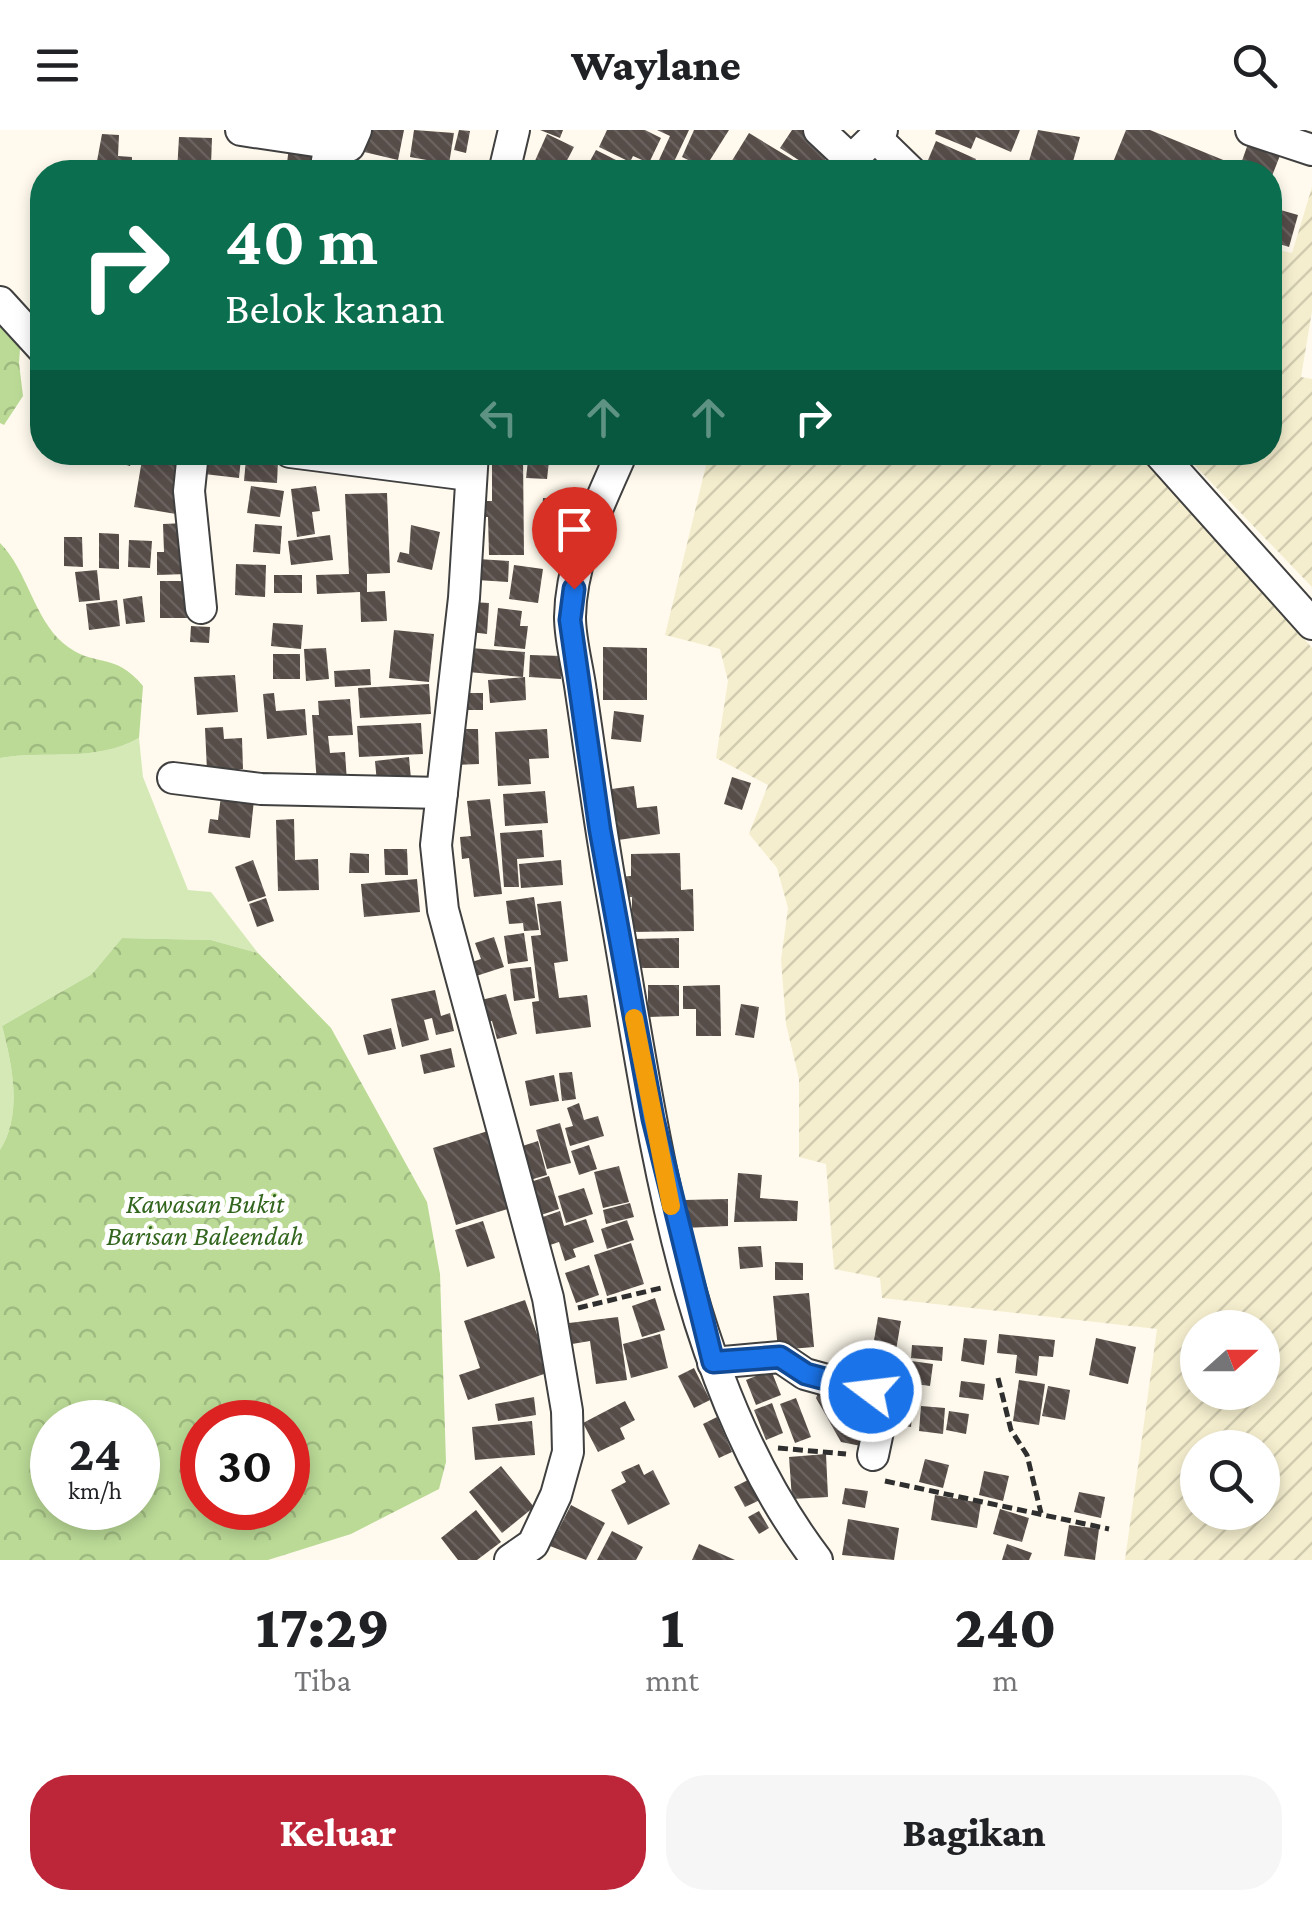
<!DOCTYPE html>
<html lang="id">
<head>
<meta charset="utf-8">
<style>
  body { margin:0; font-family:"Crimson Pro",serif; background:#f6f6f6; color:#202124; height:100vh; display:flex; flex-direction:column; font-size:38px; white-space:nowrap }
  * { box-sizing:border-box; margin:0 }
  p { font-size:32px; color:#757577 }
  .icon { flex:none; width:55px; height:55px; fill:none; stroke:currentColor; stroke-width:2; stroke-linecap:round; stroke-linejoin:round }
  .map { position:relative; height:1430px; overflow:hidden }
  .drawer { display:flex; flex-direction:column; background:#fff; flex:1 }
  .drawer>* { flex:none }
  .banner { position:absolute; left:30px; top:30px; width:1252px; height:305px; border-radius:40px; box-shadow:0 5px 15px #0003; background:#0b6e4f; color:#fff; overflow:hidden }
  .needle { width:65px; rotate:69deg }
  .fabs { position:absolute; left:1180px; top:1180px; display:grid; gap:20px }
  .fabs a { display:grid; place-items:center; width:100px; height:100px; border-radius:50%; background:#fff; box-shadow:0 5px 15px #0003; font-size:50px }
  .speed { position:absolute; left:30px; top:1270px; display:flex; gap:20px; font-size:50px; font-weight:700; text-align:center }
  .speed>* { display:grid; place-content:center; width:130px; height:130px; border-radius:50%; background:#fff; box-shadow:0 5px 15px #0003; line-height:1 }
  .speed small { font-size:25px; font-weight:400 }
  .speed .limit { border:15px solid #d22; background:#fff; color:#111 }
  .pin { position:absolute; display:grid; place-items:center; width:85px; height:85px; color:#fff; margin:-102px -42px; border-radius:50% 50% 50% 0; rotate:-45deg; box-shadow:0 0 10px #0007 }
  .pin .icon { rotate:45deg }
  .me { position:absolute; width:110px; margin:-55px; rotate:285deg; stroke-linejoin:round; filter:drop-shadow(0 0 8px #0008) }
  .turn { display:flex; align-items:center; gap:35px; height:210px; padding:0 30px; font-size:45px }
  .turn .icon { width:130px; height:130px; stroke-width:2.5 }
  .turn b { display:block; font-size:70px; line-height:85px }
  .lanes { display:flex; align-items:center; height:95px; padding:0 30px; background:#0003; justify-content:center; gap:50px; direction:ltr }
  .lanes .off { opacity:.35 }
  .eta { display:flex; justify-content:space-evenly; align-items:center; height:170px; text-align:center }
  .eta b { font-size:60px; font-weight:800; line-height:70px }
  .action { display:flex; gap:20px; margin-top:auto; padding:20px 30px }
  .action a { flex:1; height:115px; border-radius:40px; background:#bd2539; color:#fff; font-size:40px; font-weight:800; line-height:115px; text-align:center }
  .action a+a { background:#f6f6f6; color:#202124 }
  header { display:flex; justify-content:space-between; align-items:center; height:130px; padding:0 30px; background:#fff; font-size:45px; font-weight:800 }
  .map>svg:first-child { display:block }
  .farmland { fill:url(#farmland-furrows); fill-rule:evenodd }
  .grass { fill:#d5e9b7 }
  .forest { fill:url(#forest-crowns); fill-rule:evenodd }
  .building { fill:url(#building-back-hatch) }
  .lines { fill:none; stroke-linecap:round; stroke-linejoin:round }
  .minor-casing { stroke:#404040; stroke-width:34 }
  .path { stroke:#2f2f2f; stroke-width:5; stroke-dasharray:10 5; stroke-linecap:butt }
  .minor { stroke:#fff; stroke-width:30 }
  .route-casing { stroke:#114b97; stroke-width:25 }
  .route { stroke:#1a73e8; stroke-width:18 }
  .slow { stroke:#f59e0b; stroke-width:18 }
  .labels { text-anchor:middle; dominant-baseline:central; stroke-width:10; stroke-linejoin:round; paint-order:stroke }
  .park-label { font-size:28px; font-style:italic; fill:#32651d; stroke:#fff }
</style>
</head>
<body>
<header><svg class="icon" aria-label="menu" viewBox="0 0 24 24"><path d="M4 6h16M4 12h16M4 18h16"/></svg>Waylane<svg class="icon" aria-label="search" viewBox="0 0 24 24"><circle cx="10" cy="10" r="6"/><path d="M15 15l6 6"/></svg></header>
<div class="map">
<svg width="1312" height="1430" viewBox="0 0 1312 1430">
  <defs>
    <pattern id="farmland-furrows" width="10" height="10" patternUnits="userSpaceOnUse" patternTransform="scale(2.5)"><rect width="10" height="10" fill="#f5eece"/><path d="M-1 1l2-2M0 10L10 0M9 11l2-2" fill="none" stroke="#d1cbb0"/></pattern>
    <pattern id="forest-crowns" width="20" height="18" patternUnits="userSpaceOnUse" patternTransform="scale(2.5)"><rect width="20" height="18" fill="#bada96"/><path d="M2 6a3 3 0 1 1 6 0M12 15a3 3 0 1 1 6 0" fill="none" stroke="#9fba80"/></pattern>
    <pattern id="building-back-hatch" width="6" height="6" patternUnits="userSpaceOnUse" patternTransform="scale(2.5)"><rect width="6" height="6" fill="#564d49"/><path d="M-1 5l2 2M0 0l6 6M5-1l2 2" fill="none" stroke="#69625f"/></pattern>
  </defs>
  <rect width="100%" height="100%" fill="#fffaed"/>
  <g class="farmland">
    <path d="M1312 57V181L1301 247 1312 249V457L1183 323 1270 322V118L1292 123Z"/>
    <path d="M1138 322 1201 387 1312 518V1430H1125L1157 1199 882 1168 880 1148 834 1139 826 1034 799 1027V949L786 894 781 830 788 778 777 738 749 704 768 655 716 628 728 551 720 519 665 505 709 323ZM1198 1198H1262V1262H1198ZM1198 1318H1262V1382H1198Z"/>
  </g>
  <path class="grass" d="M139 608 143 647 188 760 211 762 258 823 211 810 122 808 92 844 2 896C12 934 23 984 0 1020V628C47 620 94 633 139 608Z"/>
  <g class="forest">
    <path d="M0 164 22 190 19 233 23 266 4 295 0 293Z"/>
    <path d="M0 413C27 440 34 488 63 513 93 539 114 520 143 556L139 608C94 633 47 620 0 628Z"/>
    <path d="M122 808 211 810 258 823 331 898 427 1072 440 1144 446 1332 439 1359 351 1404 268 1430H0V1020C23 984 12 934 2 896L92 844ZM138 1292V1378H52V1292ZM202 1292H288V1378H202Z"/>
  </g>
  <g class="building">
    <path d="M364 0H404L398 30 360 21Z"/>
    <path d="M414 0 454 3 449 34 410 27Z"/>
    <path d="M459 0 470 1 466 23 454 20Z"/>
    <path d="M540 0H563L560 8Z"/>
    <path d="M607 0H645L661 8 649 33 633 26 630 32 599 17Z"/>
    <path d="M657 0H689L672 36 659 30 670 6Z"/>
    <path d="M694 0H729L705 38 682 27Z"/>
    <path d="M792 0H807L833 18 817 42 780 18Z"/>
    <path d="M936 0H1020L1011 22 976 7 971 19 935 4Z"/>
    <path d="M1038 0 1080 7 1070 42 1027 38Z"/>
    <path d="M1126 0H1150L1233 34 1230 42H1109Z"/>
    <path d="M749 3 805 37 801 42H725Z"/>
    <path d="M102 4 119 5 118 26 132 27V42H95Z"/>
    <path d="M547 4 574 17 561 42 534 33Z"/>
    <path d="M179 7 212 8 211 35 190 34V42H177Z"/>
    <path d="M290 8 319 12 315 42H286Z"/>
    <path d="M936 11 976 29 970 42H923Z"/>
    <path d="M1249 11 1281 23 1270 51V42H1238Z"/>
    <path d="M596 20 640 42H584Z"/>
    <path d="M342 28 361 32 359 42H339Z"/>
    <path d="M677 30 704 42H671Z"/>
    <path d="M404 33 432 42H401Z"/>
    <path d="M1270 77 1298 85 1289 117 1270 111Z"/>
    <path d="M112 322H134L130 336 110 330Z"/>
    <path d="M156 322H163L164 327 165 322H186L176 384 134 377 143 324Z"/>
    <path d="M415 322H451L450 338 415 336Z"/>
    <path d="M529 322H550L547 349 526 348Z"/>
    <path d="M558 322H587L586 335 557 332Z"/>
    <path d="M207 324 241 328 239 348 204 344Z"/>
    <path d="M492 326H523L524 425H489L488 387H478V371H492Z"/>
    <path d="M246 329 278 331 277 353 244 351Z"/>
    <path d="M251 356 284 361 280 387 247 383Z"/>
    <path d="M316 356 320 381 312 382 315 404 297 407 291 359Z"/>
    <path d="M387 363 390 443 367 444V462L385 461 387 491 361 492 360 462 317 464 316 445 349 444 345 364Z"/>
    <path d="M543 368 561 369 557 419 539 417 540 400H533L535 385H542Z"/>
    <path d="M186 393 187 444 157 445V422H164L163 394Z"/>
    <path d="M255 394 282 396 280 424 253 422Z"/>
    <path d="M411 395 440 402 432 440 397 432 400 422 409 424Z"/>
    <path d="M99 403 119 404V439L99 438Z"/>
    <path d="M330 405 333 430 291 435 288 411Z"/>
    <path d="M64 407H82L83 437 64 436Z"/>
    <path d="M129 410 152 411 150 438 128 437Z"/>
    <path d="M478 429 509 431 508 452 477 450Z"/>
    <path d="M236 434 266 435 265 467 235 465Z"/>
    <path d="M514 435 543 439 538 473 509 469Z"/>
    <path d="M97 440 100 470 79 472 75 442Z"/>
    <rect x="274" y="445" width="28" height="18"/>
    <rect x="160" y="451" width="33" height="37"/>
    <path d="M142 466 145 492 126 494 123 469Z"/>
    <path d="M117 470 120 496 89 500 86 474Z"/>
    <path d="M471 472 489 473 487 504 470 502Z"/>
    <path d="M498 478 522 481 520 496H528L525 519 494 516Z"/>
    <path d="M273 493 303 495 301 519 271 516Z"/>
    <path d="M191 496 210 497 209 513 190 512Z"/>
    <path d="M394 500 434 504 429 552 389 548Z"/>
    <path d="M603 517 647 518V570H603Z"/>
    <path d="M326 518 329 549 306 551 304 519Z"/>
    <path d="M470 518 525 522 523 547 468 542Z"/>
    <rect x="273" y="524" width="27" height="25"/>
    <path d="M530 525 562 526 561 549 529 547Z"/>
    <path d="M370 539 371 555 335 557 334 541Z"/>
    <path d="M235 545 238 582 197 585 194 547Z"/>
    <path d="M525 547 526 570 490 573 488 550Z"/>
    <path d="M429 554 431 584 360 588 358 558Z"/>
    <path d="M274 563 276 581 305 579 307 605 267 609 263 564Z"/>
    <rect x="463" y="563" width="20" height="17"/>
    <path d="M350 569 353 605 328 606 330 623 345 622 347 652 317 654 312 585H319L318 571Z"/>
    <path d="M614 581 644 585 641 612 611 609Z"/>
    <path d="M421 593 423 624 359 627 357 596Z"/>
    <path d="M223 597 224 609 242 608 243 639 207 641 205 598Z"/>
    <path d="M453 599H478L479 634 454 635Z"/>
    <path d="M547 599 549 628 529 629 531 654 498 656 495 602Z"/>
    <path d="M409 627 411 649 377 653 375 631Z"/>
    <path d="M732 647 751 653 742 680 724 674Z"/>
    <path d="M634 656 637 678 657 676 660 704 611 711 604 660Z"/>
    <path d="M545 661 548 693 505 696 503 664Z"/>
    <path d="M221 666 254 670 250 708 208 703 210 689 218 690Z"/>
    <path d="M490 669 502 764 474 767 469 728 462 729 460 707 471 706 467 671Z"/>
    <path d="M294 689 295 730 318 729 319 760 278 761 276 690Z"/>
    <path d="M542 700 544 727 517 729 519 757H504L500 703Z"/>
    <path d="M384 719H407L408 745H385Z"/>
    <path d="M350 723 369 724V743H349Z"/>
    <path d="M680 723 681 760 693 759 694 801 632 802V767L616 768 615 747 631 746V724Z"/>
    <path d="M253 730 266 766 248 772 235 737Z"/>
    <path d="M561 730 563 755 521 758 519 734Z"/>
    <path d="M417 749 420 782 364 787 361 754Z"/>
    <path d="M534 767 539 800 524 801 523 793 509 794 506 771Z"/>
    <path d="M266 768 274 791 257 797 249 774Z"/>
    <path d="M561 771 568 831 554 833 559 868 587 865 591 897 536 904 532 872 539 871 531 806 541 805 537 774Z"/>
    <path d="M524 803 528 831 508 834 504 806Z"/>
    <path d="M494 807 504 837 470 848 466 834 481 829 475 813Z"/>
    <path d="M679 808V838H632V809Z"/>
    <path d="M531 837 535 868 514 871 510 839Z"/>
    <path d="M648 855H679V886L648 887Z"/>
    <path d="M720 855 721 906H696V879H683V856Z"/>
    <path d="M435 860 441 886 450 883 454 901 436 905 432 888 424 890 429 910 402 917 391 869Z"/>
    <path d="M506 864 517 904 497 909 492 891 483 893 477 871Z"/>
    <path d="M741 874 759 877 754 908 735 905Z"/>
    <path d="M391 898 396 919 368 925 363 905Z"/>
    <path d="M451 918 455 937 424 944 420 925Z"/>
    <path d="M572 942 576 969 562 971 559 943Z"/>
    <path d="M554 945 559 971 530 976 525 951Z"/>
    <path d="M579 973 584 990 598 986 604 1006 570 1016 565 998 573 996 567 978Z"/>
    <path d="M560 993 571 1033 547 1039 536 1000Z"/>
    <path d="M488 1001 511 1078 456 1095 433 1018Z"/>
    <path d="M538 1011 547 1045 523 1052 513 1019Z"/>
    <path d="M589 1015 597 1039 579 1045 571 1021Z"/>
    <path d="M619 1036 629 1072 603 1078 594 1042Z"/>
    <path d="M738 1043 762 1045 760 1068 798 1071 797 1091 734 1092Z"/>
    <path d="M549 1046 559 1079 532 1088 521 1055Z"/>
    <path d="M584 1058 593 1084 566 1093 558 1066Z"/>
    <path d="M728 1069V1096L685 1098 684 1070Z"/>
    <path d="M630 1073 634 1087 606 1094 603 1080Z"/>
    <path d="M560 1081 564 1096 586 1089 594 1112 573 1119 576 1127 565 1131 559 1112 541 1118 531 1091Z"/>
    <path d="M627 1090 634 1110 607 1119 601 1099Z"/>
    <path d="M483 1091 495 1128 467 1137 455 1100Z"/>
    <path d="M631 1113 644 1154 607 1166 594 1125Z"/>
    <path d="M761 1116 763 1137 740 1139 738 1117Z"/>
    <path d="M775 1132 803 1133V1150H775Z"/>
    <path d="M589 1135 599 1165 576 1173 565 1143Z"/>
    <path d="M809 1163 814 1217 778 1220 773 1166Z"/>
    <path d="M655 1168 665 1200 642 1207 632 1176Z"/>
    <path d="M525 1170 550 1242 468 1270 459 1245 480 1238 464 1191Z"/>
    <path d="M618 1187 627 1250 596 1254 590 1211 572 1214 569 1193Z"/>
    <path d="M878 1187 901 1191 895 1226 872 1222Z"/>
    <path d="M660 1204 668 1238 631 1248 623 1214Z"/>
    <path d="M999 1204 1055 1210 1053 1227 1039 1226 1037 1246 1015 1243 1017 1225 997 1223Z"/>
    <path d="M964 1208 987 1210 984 1235 961 1231Z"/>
    <path d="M1096 1208 1136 1217 1128 1254 1089 1245Z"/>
    <path d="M912 1215 943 1217 942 1231 911 1228Z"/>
    <path d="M874 1228 892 1230 890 1252 871 1250Z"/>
    <path d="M904 1230 933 1234 930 1256 901 1252Z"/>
    <path d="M694 1238 710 1270 694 1278 678 1246Z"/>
    <path d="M771 1240 781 1265 756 1275 746 1250Z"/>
    <path d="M1019 1250 1045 1254 1039 1295 1013 1291Z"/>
    <path d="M961 1251 985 1254 983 1270 959 1267Z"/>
    <path d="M821 1256 872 1277 866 1317 841 1312 816 1268Z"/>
    <path d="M1048 1256 1070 1260 1065 1290 1042 1286Z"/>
    <path d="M534 1267 536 1285 498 1291 495 1274Z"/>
    <path d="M796 1268 811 1307 795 1313 780 1274Z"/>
    <path d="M625 1271 635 1290 620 1298 625 1309 598 1322 583 1293Z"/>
    <path d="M772 1273 783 1303 766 1310 754 1280Z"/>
    <path d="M893 1273 913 1276 911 1297 890 1294Z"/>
    <path d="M921 1276 945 1278 943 1304 919 1301Z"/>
    <path d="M949 1281 969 1284 966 1304 946 1300Z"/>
    <path d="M717 1287 732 1322 719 1328 703 1294Z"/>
    <path d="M532 1291 535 1325 475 1330 472 1297Z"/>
    <path d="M826 1324 828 1367 792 1369 789 1327Z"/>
    <path d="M925 1329 949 1335 943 1358 919 1352Z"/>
    <path d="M639 1334 644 1345 653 1340 670 1374 628 1395 611 1360 626 1352 621 1342Z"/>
    <path d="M501 1336 534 1377 502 1403 469 1362Z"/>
    <path d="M984 1341 1009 1346 1003 1371 979 1365Z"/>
    <path d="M750 1349 760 1370 745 1377 734 1357Z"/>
    <path d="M845 1358 868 1361 865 1378 842 1374Z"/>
    <path d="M1079 1362 1105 1367 1101 1388 1074 1382Z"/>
    <path d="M935 1365 981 1373 977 1398 931 1390Z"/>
    <path d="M571 1375 605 1393 586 1430 550 1416Z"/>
    <path d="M1000 1379 1029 1388 1022 1412 993 1404Z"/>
    <path d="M476 1380 501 1412 477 1430H458L441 1408Z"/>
    <path d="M759 1381 769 1398 759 1404 748 1387Z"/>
    <path d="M848 1389 899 1398 894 1430 842 1425Z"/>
    <path d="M1069 1395 1099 1399 1095 1430 1064 1426Z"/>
    <path d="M612 1401 643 1417 636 1430H597Z"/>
    <path d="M699 1414 735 1430H692Z"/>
    <path d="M1007 1414 1032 1423 1029 1430H1002Z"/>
  </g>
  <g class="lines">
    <g class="minor-casing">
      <g id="minor">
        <path d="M241 0 349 16 356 0"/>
        <path d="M819 0 851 30"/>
        <path d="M1251 0 1312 20"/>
        <path d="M875 7 911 42"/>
        <path d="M325 42 330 13"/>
        <path d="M504 42 514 0"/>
        <path d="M839 42 882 0"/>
        <path d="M0 172 42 218"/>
        <path d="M193 322 189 361 201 478"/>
        <path d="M290 322 469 345"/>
        <path d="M473 322 464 468 436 715 443 780 548 1168 567 1281 568 1322 556 1365 533 1414 510 1430"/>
        <path d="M622 322C599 376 571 428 570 487 570 511 578 538 581 562 591 629 600 697 612 764 652 984 678 1248 817 1430"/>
        <path d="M1158 322 1312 494"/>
        <path d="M173 648 261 659 442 663"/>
        <path d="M713 1233 780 1227 805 1244 881 1265 884 1273 873 1325"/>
      </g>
    </g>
    <g class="path">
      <path d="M578 1178 665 1157"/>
      <path d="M998 1248 1011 1300 1027 1325 1041 1383"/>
      <path d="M778 1318 846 1324"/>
      <path d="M885 1351 1109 1399"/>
    </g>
    <use href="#minor" class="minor"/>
  </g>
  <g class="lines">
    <g class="route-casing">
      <path id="route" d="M574 459 570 490 600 700 653 989 713 1232 780 1227 806 1244 871 1261"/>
    </g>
    <use href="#route" class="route"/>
    <path class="slow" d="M634 888 671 1076"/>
  </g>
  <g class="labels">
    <g class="park-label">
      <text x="205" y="1073">Kawasan Bukit<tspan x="205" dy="32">Barisan Baleendah</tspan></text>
    </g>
  </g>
</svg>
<div class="fabs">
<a><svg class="needle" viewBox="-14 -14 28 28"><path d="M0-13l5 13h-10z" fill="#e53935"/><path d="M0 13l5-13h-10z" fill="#757577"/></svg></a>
<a><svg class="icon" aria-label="search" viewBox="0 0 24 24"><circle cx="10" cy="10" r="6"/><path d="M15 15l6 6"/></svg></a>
</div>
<div class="speed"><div>24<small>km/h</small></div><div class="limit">30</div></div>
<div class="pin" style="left:574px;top:459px;background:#d93025"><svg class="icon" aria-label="arrive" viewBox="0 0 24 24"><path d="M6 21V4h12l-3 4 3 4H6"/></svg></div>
<svg class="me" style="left:871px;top:1261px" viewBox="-20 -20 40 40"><circle r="17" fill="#1a73e8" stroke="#fff" stroke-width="3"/><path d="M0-11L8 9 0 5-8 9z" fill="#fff"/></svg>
<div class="banner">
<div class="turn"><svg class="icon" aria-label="right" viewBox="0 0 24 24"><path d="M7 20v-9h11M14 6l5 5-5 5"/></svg><div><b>40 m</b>Belok kanan</div></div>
<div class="lanes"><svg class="icon off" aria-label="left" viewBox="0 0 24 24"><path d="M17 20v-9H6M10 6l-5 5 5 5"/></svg><svg class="icon off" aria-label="ahead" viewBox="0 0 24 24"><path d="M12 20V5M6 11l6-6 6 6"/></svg><svg class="icon off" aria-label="ahead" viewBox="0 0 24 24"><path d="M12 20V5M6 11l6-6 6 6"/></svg><svg class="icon" aria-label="right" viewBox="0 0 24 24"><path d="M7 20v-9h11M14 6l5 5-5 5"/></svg></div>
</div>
</div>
<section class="drawer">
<div class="eta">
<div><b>17:29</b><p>Tiba</p></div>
<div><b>1</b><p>mnt</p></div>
<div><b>240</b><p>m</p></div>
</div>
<div class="action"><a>Keluar</a><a>Bagikan</a></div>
</section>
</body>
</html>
